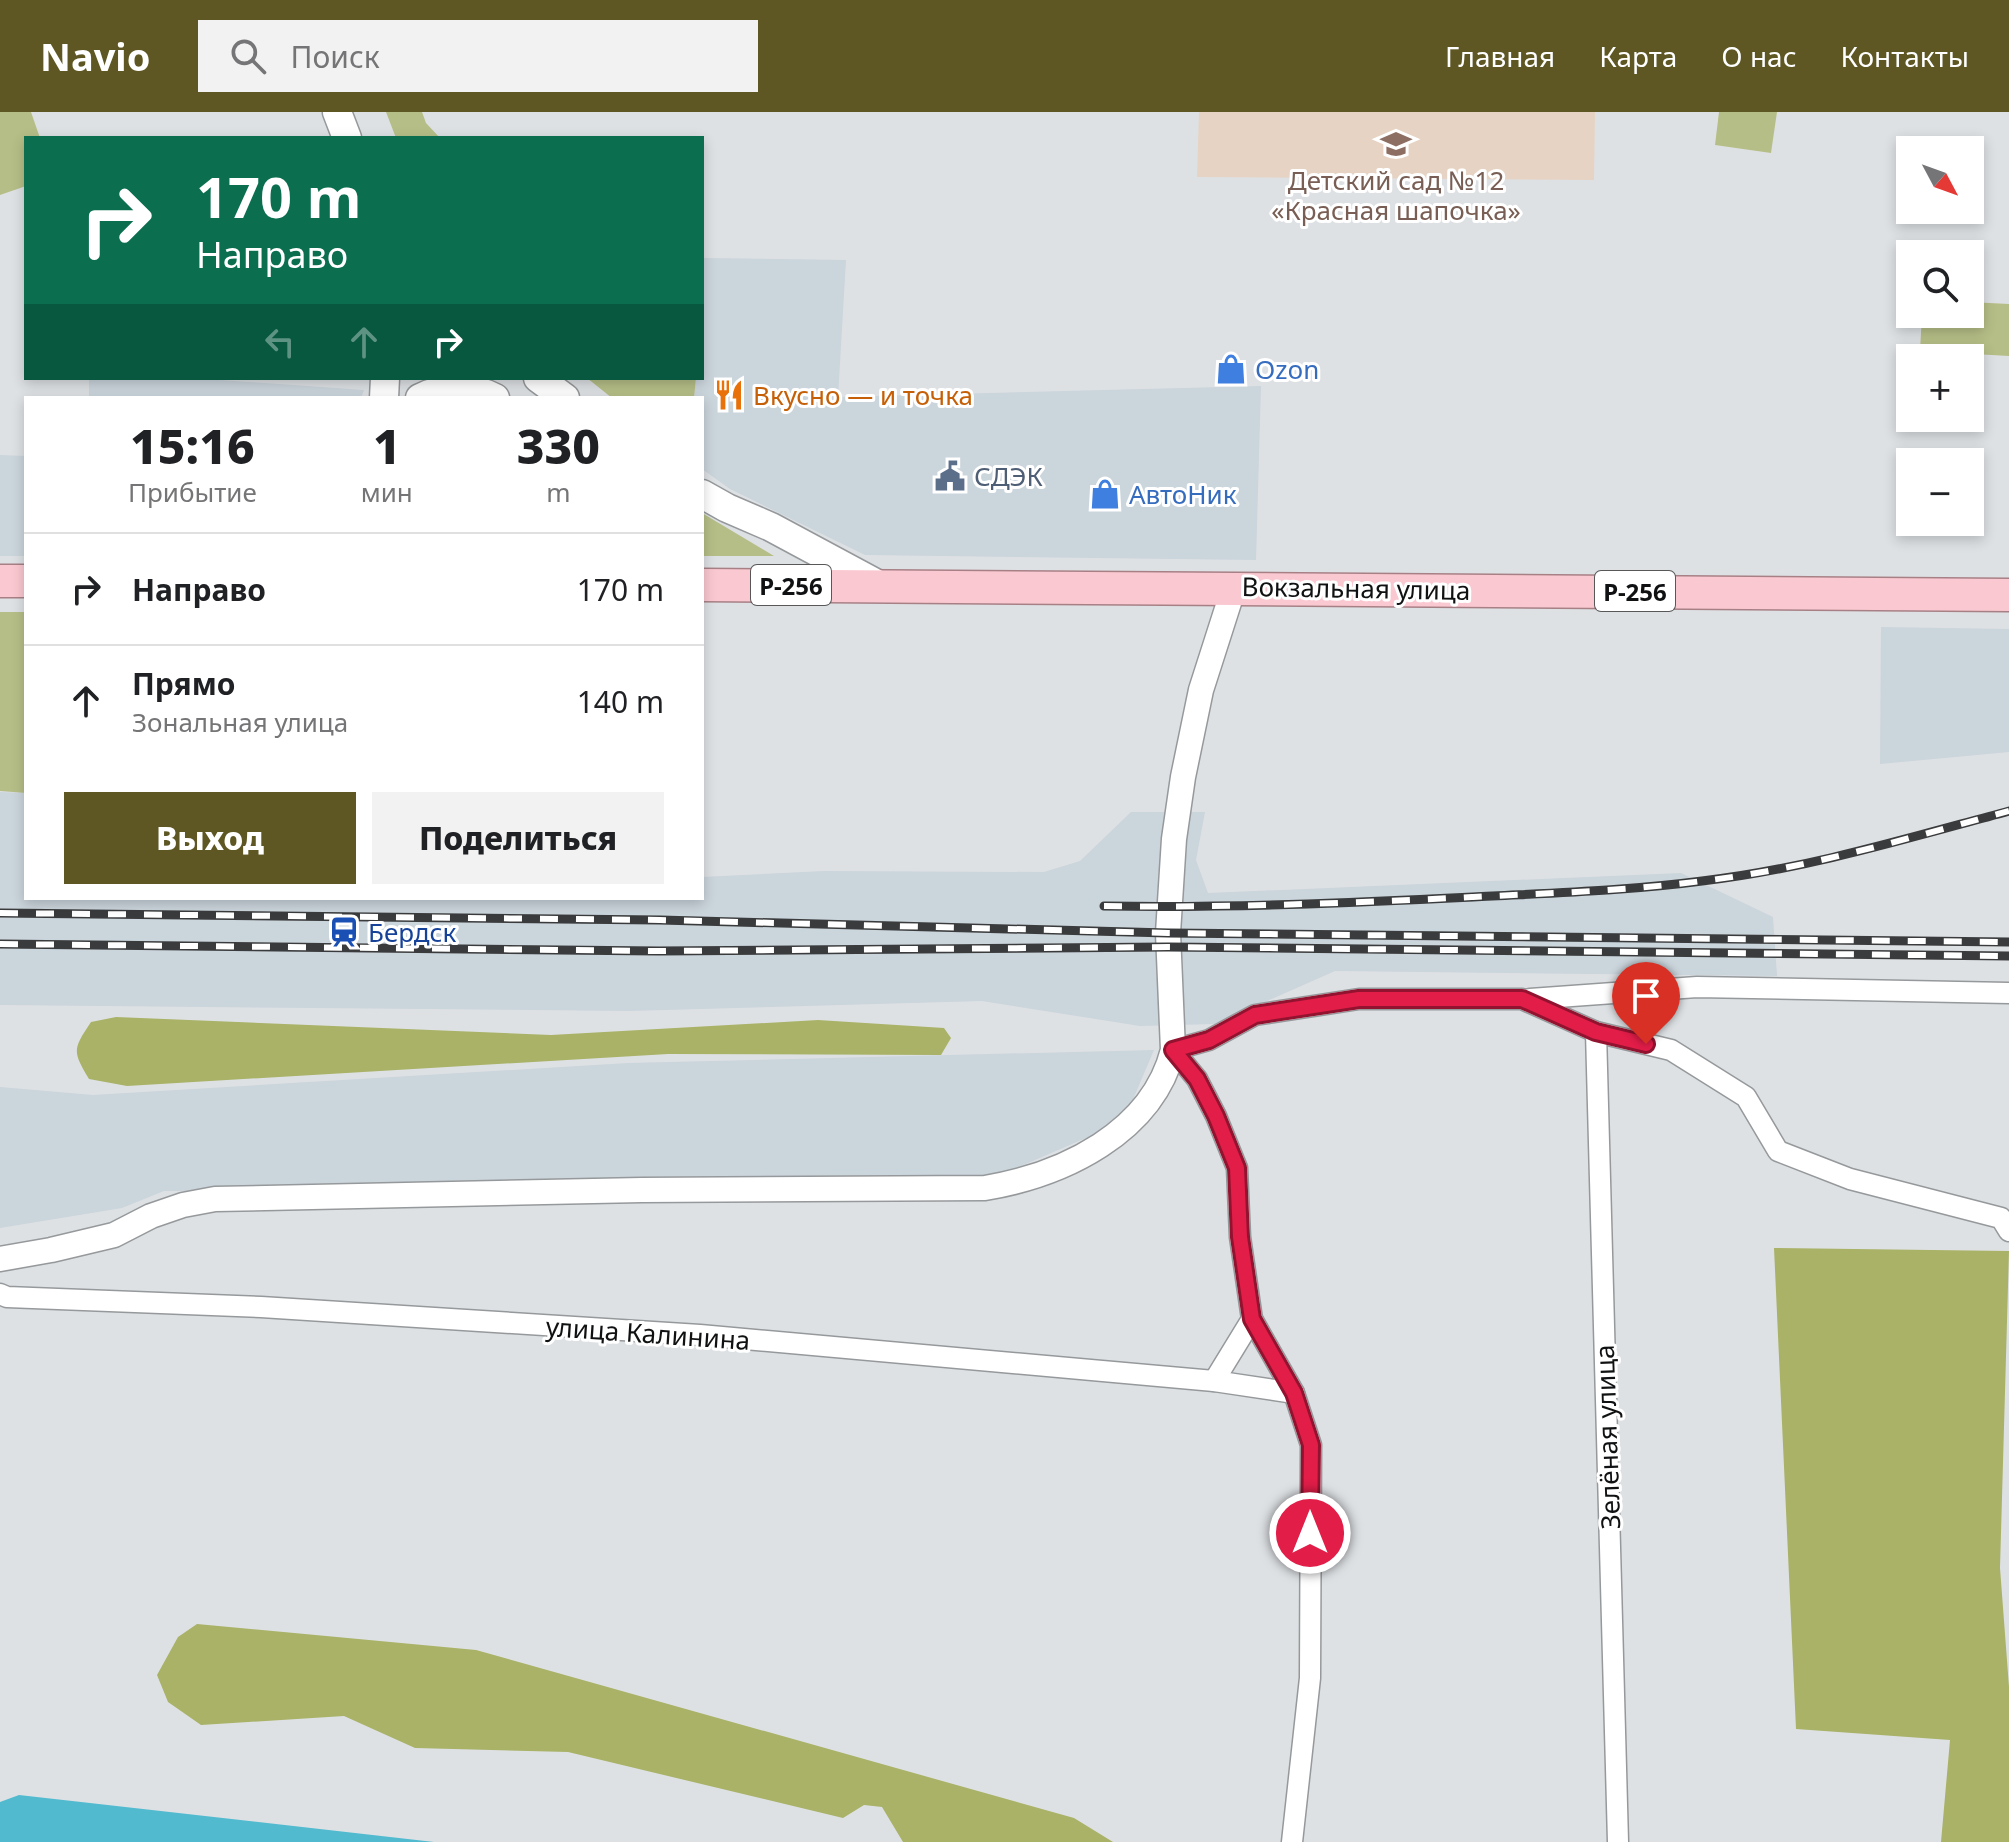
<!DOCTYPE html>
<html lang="ru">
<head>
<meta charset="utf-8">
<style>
  body { margin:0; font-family:"Noto Sans",sans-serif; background:#f2f2f2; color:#202124; height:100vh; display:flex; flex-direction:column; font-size:30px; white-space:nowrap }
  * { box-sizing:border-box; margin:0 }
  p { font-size:26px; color:#757577 }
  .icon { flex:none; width:44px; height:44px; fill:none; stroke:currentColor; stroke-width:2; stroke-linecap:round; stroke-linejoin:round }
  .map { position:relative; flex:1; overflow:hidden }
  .sheet { position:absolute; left:24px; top:284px; width:680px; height:504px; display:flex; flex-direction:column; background:#fff; border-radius:0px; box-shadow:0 4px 12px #0003 }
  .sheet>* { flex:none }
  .top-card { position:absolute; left:24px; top:24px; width:680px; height:244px; border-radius:0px; box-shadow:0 4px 12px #0003; background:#0b6e4f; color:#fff; overflow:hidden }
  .needle { width:52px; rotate:131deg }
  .tools { position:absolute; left:1896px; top:24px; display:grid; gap:16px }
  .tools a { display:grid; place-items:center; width:88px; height:88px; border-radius:0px; background:#fff; box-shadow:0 4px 12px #0003; font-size:40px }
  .pin { position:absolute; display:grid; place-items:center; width:68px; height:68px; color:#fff; margin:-82px -34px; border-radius:50% 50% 50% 0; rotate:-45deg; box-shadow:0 0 8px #0007 }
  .pin .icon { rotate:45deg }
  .me { position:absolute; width:88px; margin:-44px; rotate:0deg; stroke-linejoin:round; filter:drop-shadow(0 0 6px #0008) }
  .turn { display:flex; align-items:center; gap:28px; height:168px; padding:0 40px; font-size:36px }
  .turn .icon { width:104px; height:104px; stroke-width:2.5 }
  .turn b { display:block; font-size:56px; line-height:68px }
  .lanes { display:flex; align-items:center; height:76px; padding:0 40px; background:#0003; justify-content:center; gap:40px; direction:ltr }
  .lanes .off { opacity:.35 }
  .eta { display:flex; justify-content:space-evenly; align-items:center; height:136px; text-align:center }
  .eta b { font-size:48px; font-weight:800; line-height:56px }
  .primary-button { display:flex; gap:16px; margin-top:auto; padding:16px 40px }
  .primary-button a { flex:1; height:92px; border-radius:0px; background:#5e5723; color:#fff; font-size:32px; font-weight:800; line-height:92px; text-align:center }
  .primary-button a+a { background:#f2f2f2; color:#202124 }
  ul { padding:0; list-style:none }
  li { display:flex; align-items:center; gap:24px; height:112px; padding:0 40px; border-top:2px solid #e0e0e0 }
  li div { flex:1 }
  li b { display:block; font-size:30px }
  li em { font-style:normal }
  header { display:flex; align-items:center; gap:48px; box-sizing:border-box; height:112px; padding:0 40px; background:#5e5723; color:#fff }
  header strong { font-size:38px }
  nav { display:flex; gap:44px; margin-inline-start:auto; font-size:28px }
  .search { width:560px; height:72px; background:#f2f2f2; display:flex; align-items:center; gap:20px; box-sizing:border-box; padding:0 28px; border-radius:0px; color:#757577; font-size:30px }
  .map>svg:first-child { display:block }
  .built { fill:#cbd5dc }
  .education { fill:#e6d3c3 }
  .green { fill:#b6be87 }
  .forest { fill:#a9b267 }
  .water { fill:#52bacf }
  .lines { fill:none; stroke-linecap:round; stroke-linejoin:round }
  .minor-casing { stroke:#96999b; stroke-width:23 }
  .tertiary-casing { stroke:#96999b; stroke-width:27 }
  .secondary-casing { stroke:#96999b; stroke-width:31 }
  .trunk-casing { stroke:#a78086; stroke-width:35 }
  .minor { stroke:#fff; stroke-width:20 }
  .tertiary { stroke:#fff; stroke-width:24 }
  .secondary { stroke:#fff; stroke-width:28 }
  .trunk { stroke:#fac8d0; stroke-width:32 }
  .rail-casing { stroke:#3a3b3c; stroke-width:9 }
  .rail { stroke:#fff; stroke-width:6; stroke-dasharray:18; stroke-linecap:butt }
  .route-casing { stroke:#92132f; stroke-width:20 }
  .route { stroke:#e11d48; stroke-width:14 }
  .labels { text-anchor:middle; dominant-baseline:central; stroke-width:6; stroke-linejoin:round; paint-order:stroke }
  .shield { fill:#fff; stroke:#585859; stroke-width:2 }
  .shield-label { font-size:24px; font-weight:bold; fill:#101112 }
  .education-label { font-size:26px; fill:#785e54; stroke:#fff }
  .shop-label { font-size:26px; fill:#366cbe; stroke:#fff; text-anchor:start }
  .food-label { font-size:26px; fill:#c56008; stroke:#fff; text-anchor:start }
  .service-label { font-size:26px; fill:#4e5e75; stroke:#fff; text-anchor:start }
  .street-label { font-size:26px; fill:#101112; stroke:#fff }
  .transit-label { font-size:26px; fill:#164399; stroke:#fff; text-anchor:start }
</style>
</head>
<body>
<header>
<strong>Navio</strong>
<div class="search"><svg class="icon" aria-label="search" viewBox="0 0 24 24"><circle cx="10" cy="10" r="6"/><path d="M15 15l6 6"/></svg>Поиск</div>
<nav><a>Главная</a><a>Карта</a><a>О нас</a><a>Контакты</a></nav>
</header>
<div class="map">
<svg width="2009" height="1730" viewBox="0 0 2009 1730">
  <rect width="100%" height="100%" fill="#dee1e4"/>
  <g class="built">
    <path d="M703 146 846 148 838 285 1261 274 1256 448 865 443 730 377 702 357V286H694L696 266H702Z"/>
    <path d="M89 266H191L364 278 361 286H89Z"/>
    <path d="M0 343 26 344V444H0Z"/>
    <path d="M1881 515 2009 517V640L1880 652Z"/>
    <path d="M0 680 26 681V786H702V765L824 759 1044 760 1080 749 1131 700H1205L1196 748 1208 781 1681 761 1773 805 1777 864 1335 859 1215 912 1140 914 982 889 629 899 0 893Z"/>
    <path d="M1154 938 1131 992 1102 1019 984 1070 446 1078 164 1079 122 1096 0 1116V975L93 983 628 951Z"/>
  </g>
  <path class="education" d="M1199 0H1595L1594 68 1197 65Z"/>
  <g class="green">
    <path d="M0 0H31L40 26H26V74L0 83Z"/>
    <path d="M386 0H422L426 11 440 26H396Z"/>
    <path d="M1719 0H1777L1771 41 1715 33Z"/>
    <path d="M1970 190 2009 192V244L1920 239 1922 202H1970Z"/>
    <path d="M587 266H696L694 286H612Z"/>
    <path d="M702 401 774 444H702Z"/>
    <path d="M0 500H26V681L0 679Z"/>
  </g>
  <g class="forest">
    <path d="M116 905 551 923 818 908 944 916 951 926 941 943 668 942 127 974 89 967C72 939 73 937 91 910Z"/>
    <path d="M1774 1136 2009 1139 2000 1456 2009 1575V1730H1941L1950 1628 1796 1617Z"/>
    <path d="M197 1512 476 1538 1074 1706 1113 1730H903L882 1695 864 1693 843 1706 568 1640 415 1636 344 1604 201 1613 168 1590 157 1563 178 1525Z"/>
  </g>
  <path class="water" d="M19 1683 434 1730H0V1690Z"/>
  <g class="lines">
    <g class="minor-casing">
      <g id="minor">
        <path d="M1530 887 1697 875 2009 881"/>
        <path d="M1596 920 1618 1730"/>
        <path d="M0 1182 7 1185 261 1195 700 1223 1214 1269 1294 1281"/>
        <path d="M1214 1269 1252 1207"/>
        <path d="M1292 1730 1310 1566 1311 1333 1294 1281 1252 1207 1240 1125 1237 1056 1216 1004 1197 967 1173 938 1209 928 1255 903 1359 887H1522L1596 920 1671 938 1746 985 1778 1039 1850 1067 2001 1106 2009 1119"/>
      </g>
    </g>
    <g class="tertiary-casing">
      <path id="tertiary" d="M0 1147 51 1138 114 1123 151 1104 183 1093 215 1087 642 1078 985 1076C1063 1063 1152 1021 1173 938L1168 821 1174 727 1183 665 1201 578 1234 475"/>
    </g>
    <g class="secondary-casing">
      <g id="secondary">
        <path d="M337 0 347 26"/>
        <path d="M538 266 565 286"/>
        <path d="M384 286 385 266"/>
        <path d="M420 286C445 274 470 273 495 286"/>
        <path d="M702 382 727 396 771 415 879 473"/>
      </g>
    </g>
    <g class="trunk-casing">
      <g id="trunk">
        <path d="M0 469H26"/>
        <path d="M702 473 2009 483"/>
      </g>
    </g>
    <use href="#minor" class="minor"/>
    <use href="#tertiary" class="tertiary"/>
    <use href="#secondary" class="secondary"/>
    <use href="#trunk" class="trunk"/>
    <g class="rail-casing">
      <g id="rail">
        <path d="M1104 794C1227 796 1350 791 1473 785 1549 781 1626 779 1702 769 1806 757 1908 726 2009 699"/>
        <path d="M0 801 660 808 1168 821 2009 830"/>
        <path d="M0 832 659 839 1168 835 2009 844"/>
      </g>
    </g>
    <use href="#rail" class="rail"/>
  </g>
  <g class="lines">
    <g class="route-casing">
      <path id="route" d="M1310 1421 1311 1333 1294 1281 1252 1207 1240 1125 1237 1056 1216 1004 1197 967 1173 938 1209 928 1255 903 1359 887H1522L1596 920 1646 932"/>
    </g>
    <use href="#route" class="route"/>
  </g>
  <defs>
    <g id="school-bare" transform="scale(2.4)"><path d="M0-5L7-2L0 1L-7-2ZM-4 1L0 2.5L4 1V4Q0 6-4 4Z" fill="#8d6e63" stroke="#fff" stroke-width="2.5" paint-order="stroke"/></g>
    <g id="shop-bare" transform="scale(2.4)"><path d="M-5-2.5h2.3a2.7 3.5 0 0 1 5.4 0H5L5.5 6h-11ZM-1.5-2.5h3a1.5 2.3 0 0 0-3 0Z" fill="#3f7fe0" stroke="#fff" stroke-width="2.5" paint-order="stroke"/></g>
    <g id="restaurant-bare" transform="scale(2.4)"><path d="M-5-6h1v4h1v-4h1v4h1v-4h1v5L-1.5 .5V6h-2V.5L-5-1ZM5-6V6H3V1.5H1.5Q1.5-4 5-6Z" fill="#e8710a" stroke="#fff" stroke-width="2.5" paint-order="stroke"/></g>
    <g id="civic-bare" transform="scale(2.4)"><path d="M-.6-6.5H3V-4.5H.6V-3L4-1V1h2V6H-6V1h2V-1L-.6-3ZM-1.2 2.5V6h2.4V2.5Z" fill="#5c6f8a" stroke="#fff" stroke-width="2.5" paint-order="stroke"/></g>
    <g id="station-bare" transform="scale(2.4)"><path d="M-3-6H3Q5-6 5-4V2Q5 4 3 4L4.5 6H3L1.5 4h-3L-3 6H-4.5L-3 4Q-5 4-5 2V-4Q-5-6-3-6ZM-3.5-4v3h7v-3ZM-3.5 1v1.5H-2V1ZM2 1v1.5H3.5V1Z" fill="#1a4fb4" stroke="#fff" stroke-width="2.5" paint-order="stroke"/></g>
  </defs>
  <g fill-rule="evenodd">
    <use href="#school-bare" x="1396" y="32"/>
    <use href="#shop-bare" x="1231" y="257"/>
    <use href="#restaurant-bare" x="729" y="283"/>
    <use href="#civic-bare" x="950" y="364"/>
    <use href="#shop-bare" x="1105" y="382"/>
    <use href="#station-bare" x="344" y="820"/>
  </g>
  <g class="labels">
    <g class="shield">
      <rect x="751" y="453" width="80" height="40" rx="6"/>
      <rect x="1595" y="459" width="80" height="40" rx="6"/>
    </g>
    <g class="shield-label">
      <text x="791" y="473">Р-256</text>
      <text x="1635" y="479">Р-256</text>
    </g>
    <g class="education-label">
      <text x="1396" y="68">Детский сад №12<tspan x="1396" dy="30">«Красная шапочка»</tspan></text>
    </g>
    <g class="shop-label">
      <text x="1255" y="257">Ozon</text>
      <text x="1129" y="382">АвтоНик</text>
    </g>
    <g class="food-label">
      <text x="753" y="283">Вкусно — и точка</text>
    </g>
    <g class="service-label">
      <text x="974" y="364">СДЭК</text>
    </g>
    <g class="street-label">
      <text transform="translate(1356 476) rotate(1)">Вокзальная улица</text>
      <text transform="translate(648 1221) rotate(4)">улица Калинина</text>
      <text transform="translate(1607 1325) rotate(-92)">Зелёная улица</text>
    </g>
    <g class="transit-label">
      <text x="368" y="820">Бердск</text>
    </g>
  </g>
</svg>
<div class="tools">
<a><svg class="needle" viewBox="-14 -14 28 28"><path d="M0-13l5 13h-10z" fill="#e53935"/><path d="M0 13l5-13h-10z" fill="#757577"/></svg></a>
<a><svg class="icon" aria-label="search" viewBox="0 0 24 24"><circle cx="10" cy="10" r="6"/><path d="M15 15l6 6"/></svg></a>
<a>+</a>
<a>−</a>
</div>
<div class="pin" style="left:1646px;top:932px;background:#d93025"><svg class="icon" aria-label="arrive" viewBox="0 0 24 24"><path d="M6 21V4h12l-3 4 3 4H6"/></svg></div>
<svg class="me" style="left:1310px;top:1421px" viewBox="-20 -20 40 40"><circle r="17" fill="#e11d48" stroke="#fff" stroke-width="3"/><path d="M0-11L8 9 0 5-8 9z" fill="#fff"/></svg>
<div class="top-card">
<div class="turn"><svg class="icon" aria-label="right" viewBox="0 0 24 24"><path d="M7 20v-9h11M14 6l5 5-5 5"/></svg><div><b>170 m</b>Направо</div></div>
<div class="lanes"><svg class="icon off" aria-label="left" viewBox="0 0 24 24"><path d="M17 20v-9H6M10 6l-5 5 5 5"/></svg><svg class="icon off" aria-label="ahead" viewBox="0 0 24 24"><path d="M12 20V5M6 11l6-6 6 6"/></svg><svg class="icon" aria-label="right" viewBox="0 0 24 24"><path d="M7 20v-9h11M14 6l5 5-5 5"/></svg></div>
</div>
<section class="sheet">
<div class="eta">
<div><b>15:16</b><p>Прибытие</p></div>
<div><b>1</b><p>мин</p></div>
<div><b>330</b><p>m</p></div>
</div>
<ul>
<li><svg class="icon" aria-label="right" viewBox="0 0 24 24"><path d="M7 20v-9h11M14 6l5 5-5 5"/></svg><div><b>Направо</b></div><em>170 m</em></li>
<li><svg class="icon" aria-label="ahead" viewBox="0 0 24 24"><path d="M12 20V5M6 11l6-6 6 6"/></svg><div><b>Прямо</b><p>Зональная улица</p></div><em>140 m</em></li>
</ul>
<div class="primary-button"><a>Выход</a><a>Поделиться</a></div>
</section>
</div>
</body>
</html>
